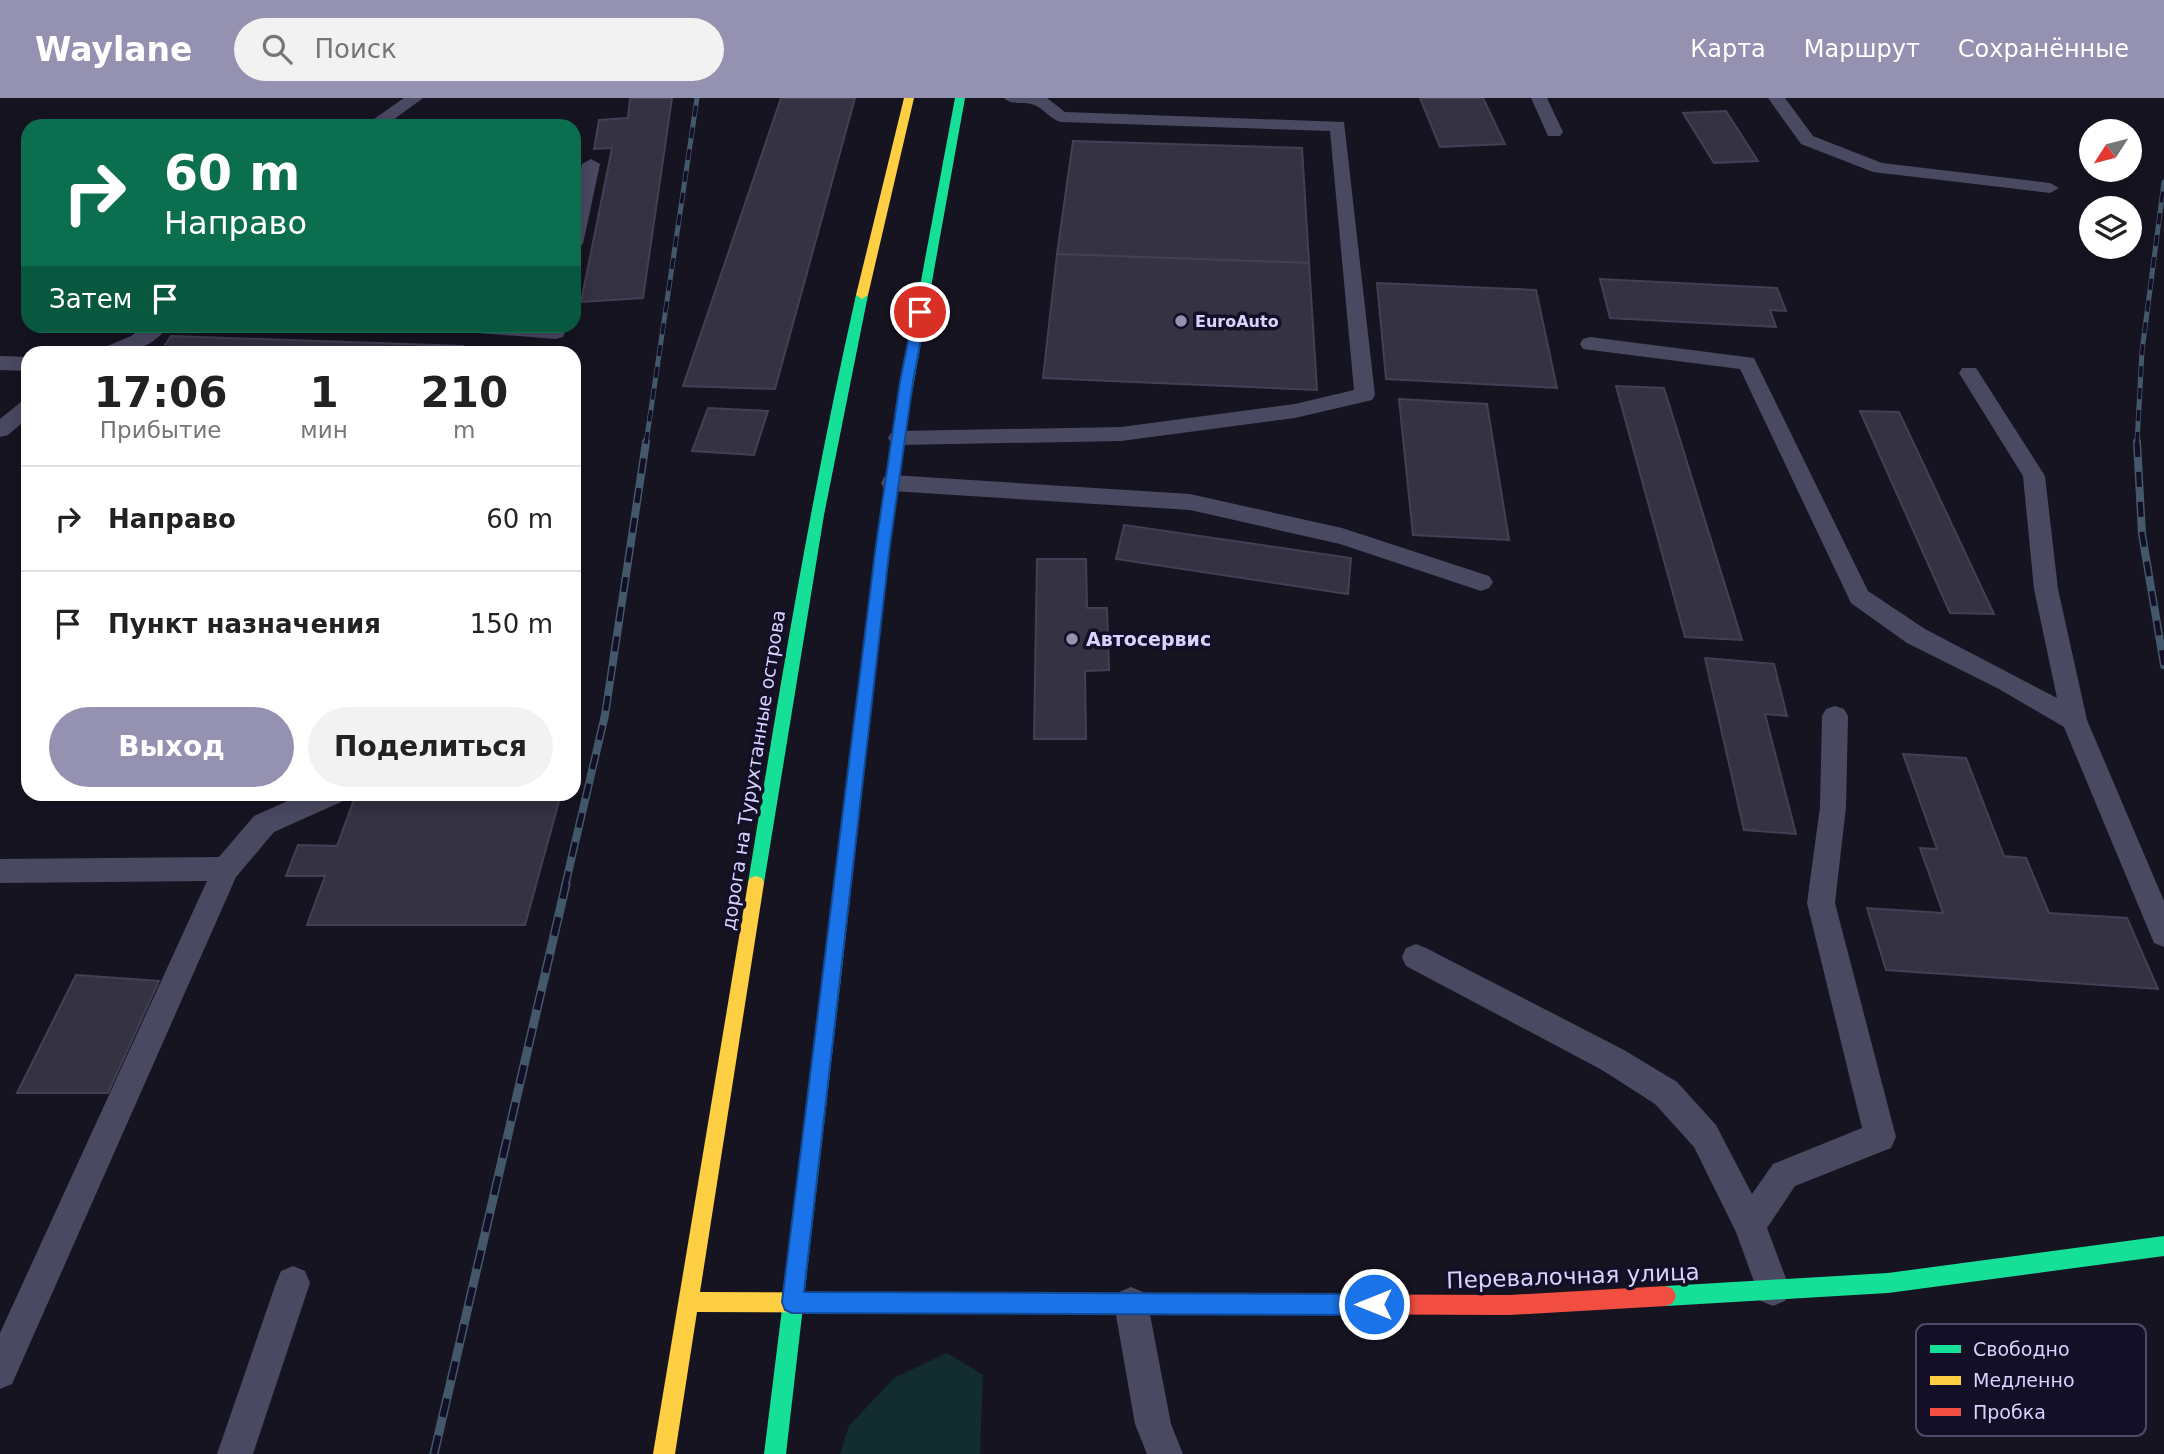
<!DOCTYPE html>
<html lang="ru">
<head>
<meta charset="utf-8">
<style>
  body { margin:0; font-family:"DejaVu Sans",sans-serif; background:#f2f2f2; color:#222; height:100vh; display:flex; flex-direction:column; font-size:26px; white-space:nowrap }
  * { box-sizing:border-box; margin:0 }
  p { font-size:23px; color:#767676 }
  .icon { flex:none; width:38px; height:38px; fill:none; stroke:currentColor; stroke-width:2; stroke-linecap:round; stroke-linejoin:round }
  .map { position:relative; flex:1; overflow:hidden }
  .sheet { position:absolute; left:21px; top:248px; width:560px; height:455px; display:flex; flex-direction:column; background:#fff; border-radius:21px; box-shadow:0 4px 18px #0003 }
  .sheet>* { flex:none }
  .guide { position:absolute; left:21px; top:21px; width:560px; height:214px; border-radius:21px; box-shadow:0 4px 18px #0003; background:#0b6e4f; color:#fff; overflow:hidden }
  .needle { width:46px; rotate:234deg }
  .tools { position:absolute; left:2079px; top:21px; display:grid; gap:14px }
  .tools a { display:grid; place-items:center; width:63px; height:63px; border-radius:50%; background:#fff; box-shadow:0 4px 18px #0003; font-size:35px }
  .pin { position:absolute; display:grid; place-items:center; width:60px; height:60px; color:#fff; margin:-30px; border:4px solid #fff; border-radius:50%; box-shadow:0 2px 7px #0007 }
  .me { position:absolute; width:77px; margin:-38px; rotate:270deg; stroke-linejoin:round; filter:drop-shadow(0 0 5px #0008) }
  .turn { display:flex; align-items:center; gap:24px; height:147px; padding:0 28px; font-size:32px }
  .turn .icon { width:91px; height:91px; stroke-width:2.5 }
  .turn b { display:block; font-size:49px; line-height:60px }
  .then { display:flex; align-items:center; height:66px; padding:0 28px; background:#0003; gap:14px; font-size:26px }
  .eta { display:flex; justify-content:space-evenly; align-items:center; height:119px; text-align:center }
  .eta b { font-size:42px; font-weight:700; line-height:49px }
  .primary-button { display:flex; gap:14px; margin-top:auto; padding:14px 28px }
  .primary-button a { flex:1; height:80px; border-radius:42px; background:#9591b1; color:#fff; font-size:28px; font-weight:700; line-height:80px; text-align:center }
  .primary-button a+a { background:#f2f2f2; color:#222 }
  ul { padding:0; list-style:none }
  li { display:flex; align-items:center; gap:21px; height:105px; padding:0 28px; border-top:2px solid #e0e0e0 }
  li div { flex:1 }
  li b { display:block; font-size:26px }
  li em { font-style:normal }
  header { display:flex; align-items:center; gap:42px; box-sizing:border-box; height:98px; padding:0 35px; background:#9591b1; color:#fff }
  header strong { font-size:33px }
  nav { display:flex; gap:38px; margin-inline-start:auto; font-size:24px }
  .search { width:490px; height:63px; background:#f2f2f2; display:flex; align-items:center; gap:18px; box-sizing:border-box; padding:0 24px; border-radius:38px; color:#767676; font-size:26px }
  .map>svg:first-child { display:block }
  .green { fill:#132c2d }
  .building { fill:#343243; stroke:#433f54; stroke-width:2 }
  .lines { fill:none; stroke-linecap:round; stroke-linejoin:round }
  .lane { fill:#4a4962; fill-rule:evenodd }
  .fast { fill:#16e098; fill-rule:evenodd }
  .slow { fill:#ffcf43; fill-rule:evenodd }
  .jam { fill:#f24e42; fill-rule:evenodd }
  .rail-far2-casing { stroke:#43596b; stroke-width:5 }
  .rail-far1-casing { stroke:#43596b; stroke-width:8 }
  .rail-casing { stroke:#43596b; stroke-width:9 }
  .rail-far2 { stroke:#130f26; stroke-width:3.5; stroke-dasharray:11; stroke-linecap:butt }
  .rail-far1 { stroke:#130f26; stroke-width:5; stroke-dasharray:15; stroke-linecap:butt }
  .rail { stroke:#130f26; stroke-width:6; stroke-dasharray:19; stroke-linecap:butt }
  .route { fill:#1a73e8; stroke:#114b97; stroke-width:2 }
  .poi-dot { fill:#9591b1; stroke:#130f26; stroke-width:2.5 }
  .labels { text-anchor:middle; dominant-baseline:central; stroke-width:7; stroke-linejoin:round; paint-order:stroke }
  .far-poi-label { font-size:16px; font-weight:bold; fill:#d9d4ff; stroke:#130f26; text-anchor:start }
  .poi-label { font-size:19px; font-weight:bold; fill:#d9d4ff; stroke:#130f26; text-anchor:start }
  .street-label { font-size:19px; fill:#d9d4ff; stroke:#130f26 }
  .near-street-label { font-size:23px; fill:#d9d4ff; stroke:#130f26 }
  .key { fill:#130f26; stroke:#4e4a67; stroke-width:2 }
  .key-label { font-size:19px; fill:#d9d4ff }
</style>
</head>
<body>
<header>
<strong>Waylane</strong>
<div class="search"><svg class="icon" aria-label="search" viewBox="0 0 24 24"><circle cx="10" cy="10" r="6"/><path d="M15 15l6 6"/></svg>Поиск</div>
<nav><a>Карта</a><a>Маршрут</a><a>Сохранённые</a></nav>
</header>
<div class="map">
<svg width="2164" height="1356" viewBox="0 0 2164 1356">
  <rect width="100%" height="100%" fill="#161421"/>
  <path class="green" d="M947 1255 983 1277 980 1356H840L849 1328 894 1280Z"/>
  <g class="building">
    <path d="M630 0H672L643 200 581 204 612 50 594 51 599 22 628 20Z"/>
    <path d="M781 0H855L775 291 683 288Z"/>
    <path d="M1420 0H1483L1505 46 1440 49Z"/>
    <path d="M1726 13 1758 63 1714 65 1683 15Z"/>
    <path d="M1073 43 1302 50 1309 165 1057 156Z"/>
    <path d="M1057 156 1309 165 1317 292 1043 280Z"/>
    <path d="M1600 181 1777 190 1786 213 1770 212 1776 229 1610 220Z"/>
    <path d="M1377 185 1536 192 1557 290 1386 281Z"/>
    <path d="M171 238 463 248 460 256H159Z"/>
    <path d="M1616 288 1664 290 1742 542 1685 539Z"/>
    <path d="M1399 301 1487 306 1509 442 1413 437Z"/>
    <path d="M708 310 768 313 754 357 692 353Z"/>
    <path d="M1860 313 1899 314 1994 516 1950 515Z"/>
    <path d="M1124 427 1351 460 1348 496 1116 461Z"/>
    <path d="M1037 461H1086L1087 510H1107L1109 572 1085 573 1086 641H1034Z"/>
    <path d="M1705 560 1774 566 1787 618 1765 616 1796 736 1744 732Z"/>
    <path d="M1903 656 1966 660 2004 758 2026 760 2049 815 2127 820 2158 891 1886 872 1867 810 1943 815 1920 750 1937 751Z"/>
    <path d="M356 696H561L525 827H307L325 778H286L298 747 337 748Z"/>
    <path d="M76 877 159 883 108 995H17Z"/>
  </g>
  <g class="lines">
    <g class="lane">
      <path d="M404 0H423L385 28H364Z"/>
      <path d="M1004 0H1047L1065 14 1344 24 1375 297 1372 302 1295 320 1121 343 899 347 891 345 888 340 891 335 899 333 1121 329 1295 306 1354 292 1330 33 1061 24C1049 21 1042 8 1031 6 1021 3 1012 8 1004 0Z"/>
      <path d="M1531 0H1547L1563 34 1560 38H1548Z"/>
      <path d="M1768 0H1785L1813 38 1882 65 2050 85 2059 90 2050 95 1873 74 1801 46Z"/>
      <path d="M591 61 600 66 583 146 574 152V103L582 66Z"/>
      <path d="M145 228H168C152 252 124 256 97 256L100 251 131 238Z"/>
      <path d="M455 228H567L563 239 556 241 465 234 458 233Z"/>
      <path d="M1590 239 1754 260 1868 493 1925 531 2057 600 2034 491 2023 378 1959 275 1962 270H1976L2045 378 2058 491 2087 622 2164 803V849L2154 845 2064 629 1999 591 1907 545 1851 505 1740 271 1583 251 1580 246 1583 241Z"/>
      <path d="M0 258 28 259V273L0 272Z"/>
      <path d="M28 302V320L8 337 0 339V321L21 304Z"/>
      <path d="M892 377 1190 396 1342 430 1489 478 1493 484 1489 490 1481 493 1340 446 1190 412 892 393 884 391 881 385 884 379Z"/>
      <path d="M1835 608 1844 611 1848 618 1846 709 1835 805 1896 1039 1891 1050 1795 1088 1767 1130 1790 1191 1785 1203 1773 1208 1761 1203 1736 1134 1694 1049 1655 1006 1602 972 1406 868 1402 859 1406 850 1416 846 1426 850 1624 952 1677 984 1716 1027 1752 1096 1773 1066 1862 1030 1807 805 1820 709 1822 618 1826 611Z"/>
      <path d="M303 696H345L341 704 274 734 236 779 12 1286 0 1291V1235L207 783 0 785V761L219 759 254 718Z"/>
      <path d="M293 1168 305 1173 310 1185 253 1356H217L276 1185 281 1173Z"/>
      <path d="M1131 1189 1143 1194 1148 1206 1171 1326 1183 1356H1147L1135 1326 1114 1206 1119 1194Z"/>
    </g>
    <g class="fast">
      <path d="M955 0H965L908 317 902 321 896 317Z"/>
      <path d="M862 193 868 197 824 417 764 785 762 790 756 792 750 790 748 785C780 588 812 392 856 197Z"/>
      <path d="M830 888 836 890 839 896 786 1356H764L821 896 824 890Z"/>
      <path d="M2164 1138V1158L1888 1195 1666 1208 1659 1205 1656 1198 1659 1191 1666 1188 1888 1175Z"/>
    </g>
    <g class="slow">
      <path d="M904 0H914L868 197 862 201 856 197Z"/>
      <path d="M902 313 908 317 890 447 839 896 836 902 830 904 824 902 821 896 876 447 896 317Z"/>
      <path d="M756 778 762 780 764 785 700 1194 1247 1196 1254 1199 1257 1206 1254 1213 1247 1216 697 1214 675 1356H653L748 785 750 780Z"/>
    </g>
    <path class="jam" d="M1666 1188 1673 1191 1676 1198 1673 1205 1666 1208 1509 1217 1247 1216 1240 1213 1237 1206 1240 1199 1247 1196 1509 1197Z"/>
    <g class="rail-far2-casing">
      <g id="rail-far2">
        <path d="M646 345 697 0"/>
        <path d="M2137 345 2142 253 2164 84"/>
      </g>
    </g>
    <g class="rail-far1-casing">
      <g id="rail-far1">
        <path d="M2137 344 2142 436 2164 567"/>
        <path d="M565 788 605 617 646 344"/>
      </g>
    </g>
    <g class="rail-casing">
      <path id="rail" d="M434 1356 566 786"/>
    </g>
    <use href="#rail-far2" class="rail-far2"/>
    <use href="#rail-far1" class="rail-far1"/>
    <use href="#rail" class="rail"/>
  </g>
  <path class="route" d="M920 210 926 214 913 284 890 447 804 1194 1374 1196 1381 1199 1384 1206 1381 1214 1374 1217 792 1215 785 1212 782 1204 876 447 900 284 914 214Z"/>
  <g class="poi-dot">
    <circle cx="1181" cy="223" r="7"/>
    <circle cx="1072" cy="541" r="7"/>
  </g>
  <g class="labels">
    <g class="far-poi-label">
      <text x="1195" y="223">EuroAuto</text>
    </g>
    <g class="poi-label">
      <text x="1086" y="541">Автосервис</text>
    </g>
    <g class="street-label">
      <text transform="translate(753 672) rotate(-81)">дорога на Турухтанные острова</text>
    </g>
    <g class="near-street-label">
      <text transform="translate(1573 1178) rotate(-2)">Перевалочная улица</text>
    </g>
  </g>
  <rect x="1916" y="1226" width="230" height="112" rx="10" class="key"/>
  <rect x="1930" y="1247" width="31" height="8" fill="#16e098"/>
  <rect x="1930" y="1278" width="31" height="9" fill="#ffcf43"/>
  <rect x="1930" y="1310" width="31" height="8" fill="#f24e42"/>
  <g class="key-label">
    <text x="1973" y="1258">Свободно</text>
    <text x="1973" y="1289">Медленно</text>
    <text x="1973" y="1321">Пробка</text>
  </g>
</svg>
<div class="tools">
<a><svg class="needle" viewBox="-14 -14 28 28"><path d="M0-13l5 13h-10z" fill="#e53935"/><path d="M0 13l5-13h-10z" fill="#767676"/></svg></a>
<a><svg class="icon" aria-label="layers" viewBox="0 0 24 24"><path d="M12 4l9 5-9 5-9-5zM3 14l9 5 9-5"/></svg></a>
</div>
<div class="pin" style="left:920px;top:214px;background:#d93025"><svg class="icon" aria-label="arrive" viewBox="0 0 24 24"><path d="M6 21V4h12l-3 4 3 4H6"/></svg></div>
<svg class="me" style="left:1374px;top:1206px" viewBox="-20 -20 40 40"><circle r="17" fill="#1a73e8" stroke="#fff" stroke-width="3"/><path d="M0-11L8 9 0 5-8 9z" fill="#fff"/></svg>
<div class="guide">
<div class="turn"><svg class="icon" aria-label="right" viewBox="0 0 24 24"><path d="M7 20v-9h11M14 6l5 5-5 5"/></svg><div><b>60 m</b>Направо</div></div>
<div class="then">Затем<svg class="icon" aria-label="arrive" viewBox="0 0 24 24"><path d="M6 21V4h12l-3 4 3 4H6"/></svg></div>
</div>
<section class="sheet">
<div class="eta">
<div><b>17:06</b><p>Прибытие</p></div>
<div><b>1</b><p>мин</p></div>
<div><b>210</b><p>m</p></div>
</div>
<ul>
<li><svg class="icon" aria-label="right" viewBox="0 0 24 24"><path d="M7 20v-9h11M14 6l5 5-5 5"/></svg><div><b>Направо</b></div><em>60 m</em></li>
<li><svg class="icon" aria-label="arrive" viewBox="0 0 24 24"><path d="M6 21V4h12l-3 4 3 4H6"/></svg><div><b>Пункт назначения</b></div><em>150 m</em></li>
</ul>
<div class="primary-button"><a>Выход</a><a>Поделиться</a></div>
</section>
</div>
</body>
</html>
